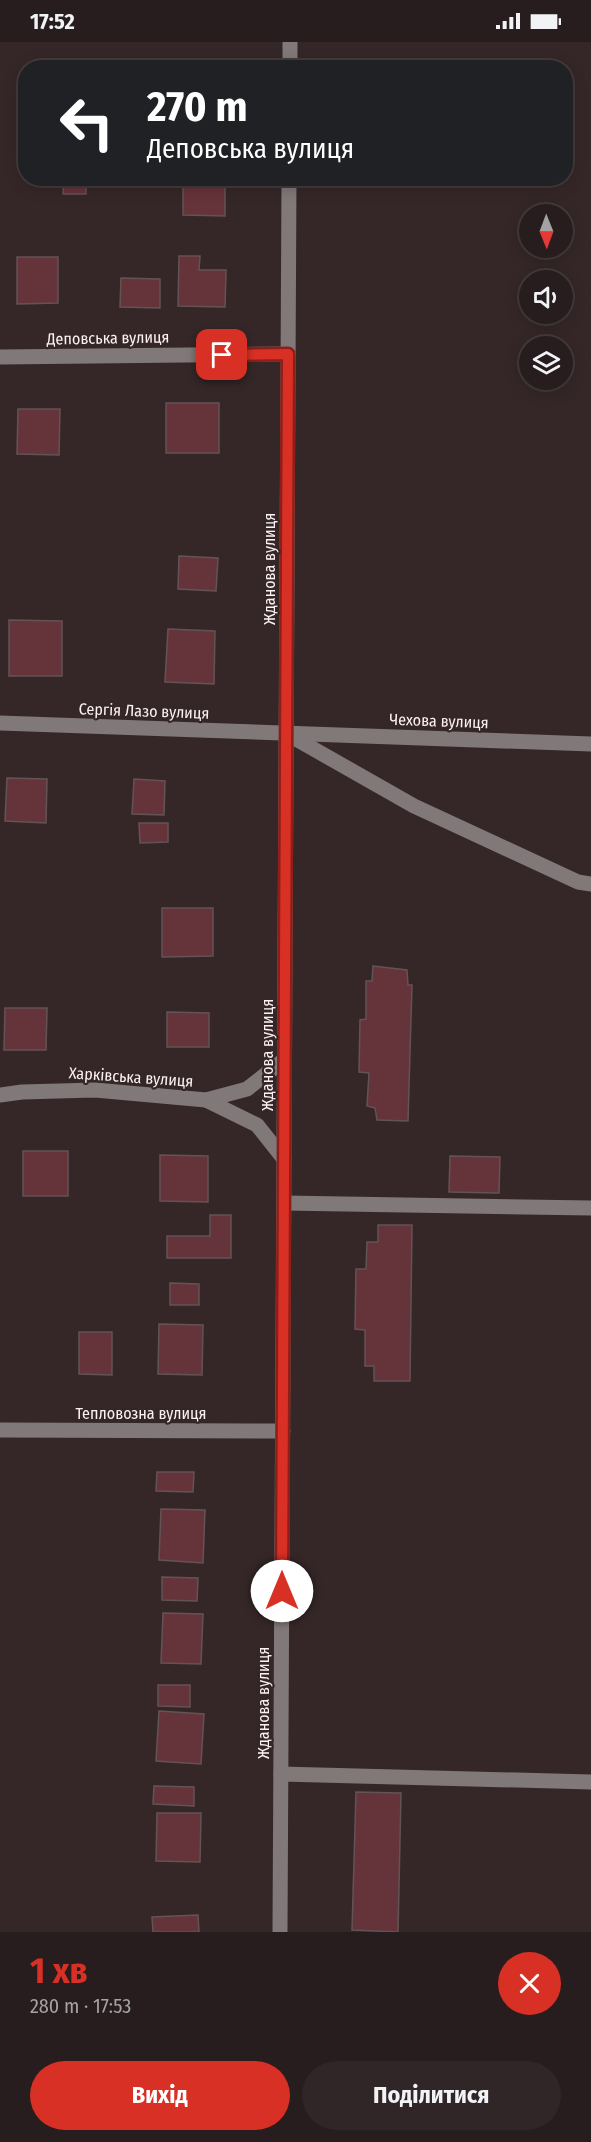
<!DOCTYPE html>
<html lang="uk">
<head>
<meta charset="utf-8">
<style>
  body { margin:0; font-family:"Fira Sans Condensed",sans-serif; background:#302627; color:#f1f3f6; height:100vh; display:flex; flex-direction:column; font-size:22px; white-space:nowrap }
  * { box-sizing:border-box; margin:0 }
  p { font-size:20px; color:#a5a2a4 }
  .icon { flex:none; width:33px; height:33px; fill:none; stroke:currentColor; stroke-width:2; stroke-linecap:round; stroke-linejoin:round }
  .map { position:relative; height:1890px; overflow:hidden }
  .drawer { display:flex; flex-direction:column; background:#281d1e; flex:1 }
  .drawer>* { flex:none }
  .hud { position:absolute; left:18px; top:18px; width:555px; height:126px; border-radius:24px; box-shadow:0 3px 15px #0003,0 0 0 2px #443b3c; background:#202124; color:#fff; overflow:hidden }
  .needle { width:39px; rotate:179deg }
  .controls { position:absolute; left:519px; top:162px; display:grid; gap:12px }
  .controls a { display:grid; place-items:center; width:54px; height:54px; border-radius:50%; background:#281d1e; box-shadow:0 3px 15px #0003,0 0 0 2px #443b3c; font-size:30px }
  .pin { position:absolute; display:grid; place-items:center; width:51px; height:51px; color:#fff; margin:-26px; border-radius:12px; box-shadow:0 3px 9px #0006 }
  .me { position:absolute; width:66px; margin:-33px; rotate:0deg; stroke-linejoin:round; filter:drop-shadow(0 0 4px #0008) }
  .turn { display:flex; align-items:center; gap:21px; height:126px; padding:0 30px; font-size:27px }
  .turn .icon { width:78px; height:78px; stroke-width:2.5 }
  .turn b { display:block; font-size:42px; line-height:51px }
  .round { display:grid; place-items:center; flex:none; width:63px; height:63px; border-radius:32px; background:#302627 }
  .overview { display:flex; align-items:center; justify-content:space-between; height:102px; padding:0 30px }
  h1 { font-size:36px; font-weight:700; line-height:45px; color:#d93025 }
  .cta { display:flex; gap:12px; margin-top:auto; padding:12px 30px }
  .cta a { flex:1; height:69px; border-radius:36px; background:#d93025; color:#fff; font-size:24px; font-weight:700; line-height:69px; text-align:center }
  .cta a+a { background:#302627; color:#f1f3f6 }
  .status { display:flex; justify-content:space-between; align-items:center; height:42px; padding:0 30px; background:#281d1e; direction:ltr }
  .status svg { height:16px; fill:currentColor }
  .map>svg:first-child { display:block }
  .building { fill:#65333a; stroke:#645355; stroke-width:1.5 }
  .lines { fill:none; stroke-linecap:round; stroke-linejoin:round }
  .minor { stroke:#807879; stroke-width:15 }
  .route-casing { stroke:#8d1f18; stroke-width:15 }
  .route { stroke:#d93025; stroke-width:10 }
  .labels { text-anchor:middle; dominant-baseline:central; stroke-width:4.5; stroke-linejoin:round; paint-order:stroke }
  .street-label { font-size:16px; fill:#fcf2f3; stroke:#352728 }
</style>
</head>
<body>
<div class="status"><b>17:52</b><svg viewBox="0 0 49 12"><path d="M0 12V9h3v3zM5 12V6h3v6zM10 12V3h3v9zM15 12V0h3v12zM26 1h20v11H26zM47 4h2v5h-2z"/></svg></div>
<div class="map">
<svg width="591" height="1890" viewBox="0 0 591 1890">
  <rect width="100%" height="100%" fill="#352728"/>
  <g class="building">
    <path d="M64 136H86V152H63Z"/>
    <path d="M183 139 225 140V174L183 173Z"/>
    <path d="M179 214H200L199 228H226L225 265 178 264Z"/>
    <path d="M17 215H58V261L17 262Z"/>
    <path d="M121 236 160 237V266L120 265Z"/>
    <rect x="166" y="361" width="53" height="50"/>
    <path d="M18 367H60L59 413 17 412Z"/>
    <path d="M179 514 218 516 216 549 178 547Z"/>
    <path d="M9 578 62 579V634H9Z"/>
    <path d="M168 587 215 589 214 642 165 640Z"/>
    <path d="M7 736 47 737 46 781 5 779Z"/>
    <path d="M134 737 165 739 164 773 132 772Z"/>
    <path d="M139 781H168V800L140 801Z"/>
    <path d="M162 866H213V914L162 915Z"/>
    <path d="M373 924 407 928 408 943H412L408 1079 377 1078 375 1066 367 1064 369 1031 359 1030 360 978 366 977V939H372Z"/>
    <path d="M5 966H47L46 1008H4Z"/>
    <path d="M167 970 209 971V1005H167Z"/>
    <rect x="23" y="1109" width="45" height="45"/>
    <path d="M160 1113 208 1114V1160L160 1159Z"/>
    <path d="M450 1114 500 1115 499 1151 449 1150Z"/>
    <path d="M210 1173H231V1216H167V1194H210Z"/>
    <path d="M378 1183H412L410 1339H374V1324H365V1288L355 1287 356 1227H366L367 1200H378Z"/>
    <path d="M170 1241 199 1242V1263H170Z"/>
    <path d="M159 1282 203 1283 202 1333 158 1332Z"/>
    <path d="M79 1290H112V1333L79 1332Z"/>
    <path d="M157 1430H194L193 1450 156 1449Z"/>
    <path d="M161 1467 205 1468 203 1521 159 1518Z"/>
    <path d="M162 1535 198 1536 197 1559 162 1558Z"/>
    <path d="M163 1571 203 1572 201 1622 161 1621Z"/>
    <path d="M158 1643H190V1665L158 1664Z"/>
    <path d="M159 1669 204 1672 201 1722 156 1719Z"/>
    <path d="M154 1744 194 1745V1764L153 1762Z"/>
    <path d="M356 1750 401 1751 398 1890 352 1888Z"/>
    <path d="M157 1771H201L200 1820 156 1819Z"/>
    <path d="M198 1873 199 1890H153L152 1875Z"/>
  </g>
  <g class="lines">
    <g class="minor">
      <path d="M290 26V0"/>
      <path d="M0 315 288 312"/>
      <path d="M0 681 591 702"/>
      <path d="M289 693 414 764 578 840 591 842"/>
      <path d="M0 1053 22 1050 95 1048 206 1058 247 1047 284 1018"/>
      <path d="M206 1058 257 1083 284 1117"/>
      <path d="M284 1161 591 1166"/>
      <path d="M0 1388 283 1389"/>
      <path d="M281 1732 591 1740"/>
      <path d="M280 1890 289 136"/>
    </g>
  </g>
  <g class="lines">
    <g class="route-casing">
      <path id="route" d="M222 313 288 312 282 1549"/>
    </g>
    <use href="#route" class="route"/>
  </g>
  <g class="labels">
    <g class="street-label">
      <text transform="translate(108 296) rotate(-1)">Деповська вулиця</text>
      <text transform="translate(269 527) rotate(-90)">Жданова вулиця</text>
      <text transform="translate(144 669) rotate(2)">Сергія Лазо вулиця</text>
      <text transform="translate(439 679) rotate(2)">Чехова вулиця</text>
      <text transform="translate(267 1013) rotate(-90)">Жданова вулиця</text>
      <text transform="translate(131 1035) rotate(4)">Харківська вулиця</text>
      <text x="141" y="1371">Тепловозна вулиця</text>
      <text transform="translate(263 1661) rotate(-90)">Жданова вулиця</text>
    </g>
  </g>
</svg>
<div class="controls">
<a><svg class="needle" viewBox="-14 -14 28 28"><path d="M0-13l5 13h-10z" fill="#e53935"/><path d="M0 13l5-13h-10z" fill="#a5a2a4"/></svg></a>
<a><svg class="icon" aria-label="sound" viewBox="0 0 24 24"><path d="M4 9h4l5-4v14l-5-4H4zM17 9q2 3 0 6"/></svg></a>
<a><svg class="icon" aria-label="layers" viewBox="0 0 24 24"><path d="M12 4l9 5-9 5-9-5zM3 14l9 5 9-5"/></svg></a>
</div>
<div class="pin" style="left:222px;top:313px;background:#d93025"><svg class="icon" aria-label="arrive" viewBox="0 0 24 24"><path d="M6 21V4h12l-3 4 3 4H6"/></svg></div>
<svg class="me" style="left:282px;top:1549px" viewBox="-20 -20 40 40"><circle r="19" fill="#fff"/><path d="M0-13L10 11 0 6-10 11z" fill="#d93025"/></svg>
<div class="hud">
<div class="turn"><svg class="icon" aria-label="left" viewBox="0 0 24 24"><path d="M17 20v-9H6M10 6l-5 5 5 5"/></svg><div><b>270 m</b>Деповська вулиця</div></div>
</div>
</div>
<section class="drawer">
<div class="overview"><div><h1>1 хв</h1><p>280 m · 17:53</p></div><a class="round" style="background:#d93025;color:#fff"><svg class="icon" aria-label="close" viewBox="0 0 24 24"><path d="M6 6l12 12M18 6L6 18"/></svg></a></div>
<div class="cta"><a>Вихід</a><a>Поділитися</a></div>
</section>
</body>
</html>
